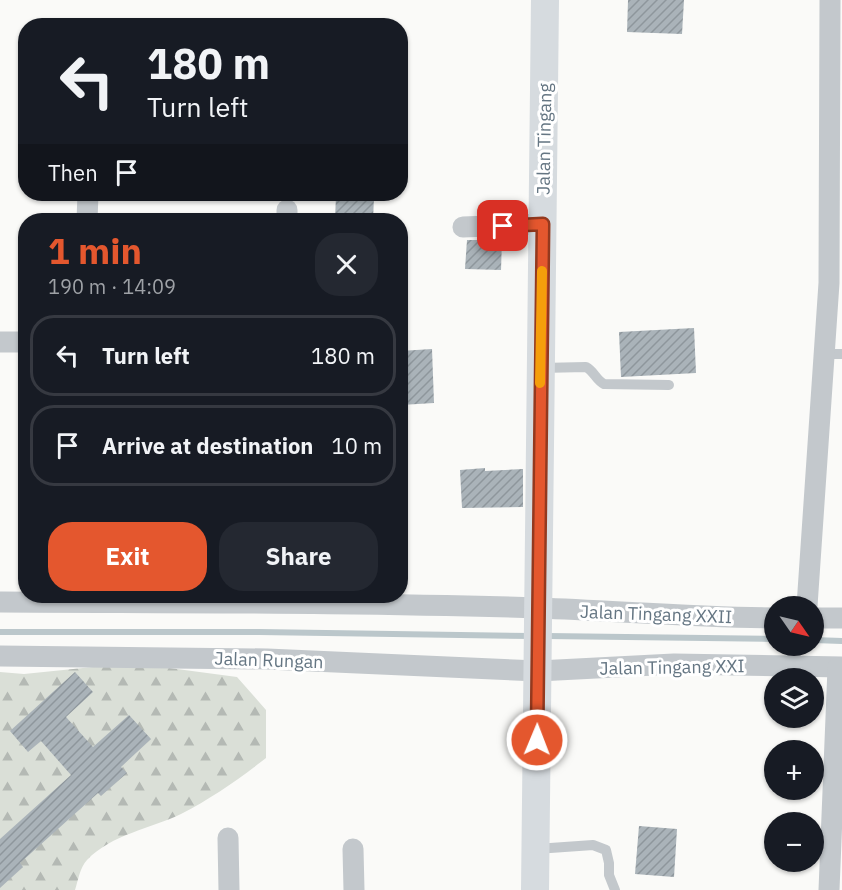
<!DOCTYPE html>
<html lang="en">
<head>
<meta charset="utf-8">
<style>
  body { margin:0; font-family:"IBM Plex Sans",sans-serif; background:#242831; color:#f1f3f6; height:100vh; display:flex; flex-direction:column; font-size:22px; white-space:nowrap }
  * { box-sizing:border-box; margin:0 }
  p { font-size:20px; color:#9ea1a6 }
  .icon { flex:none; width:33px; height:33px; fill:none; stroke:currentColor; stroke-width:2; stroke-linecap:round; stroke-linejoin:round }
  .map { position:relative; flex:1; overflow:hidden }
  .side { position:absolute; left:18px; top:213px; width:390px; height:390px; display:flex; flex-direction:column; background:#171b24; border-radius:24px; box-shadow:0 2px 4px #0004 }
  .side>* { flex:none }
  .hud { position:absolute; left:18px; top:18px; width:390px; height:183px; border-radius:24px; box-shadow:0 2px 4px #0004; background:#171b24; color:#f1f3f6; overflow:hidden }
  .needle { width:39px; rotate:124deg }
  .fabs { position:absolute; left:764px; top:596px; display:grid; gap:12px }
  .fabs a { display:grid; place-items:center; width:60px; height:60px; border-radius:50%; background:#171b24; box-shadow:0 2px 4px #0004; font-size:30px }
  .pin { position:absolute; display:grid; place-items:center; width:51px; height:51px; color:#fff; margin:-26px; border-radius:12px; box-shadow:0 3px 9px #0006 }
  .me { position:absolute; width:66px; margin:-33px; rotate:1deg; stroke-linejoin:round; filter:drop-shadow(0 0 4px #0008) }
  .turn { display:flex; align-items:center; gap:21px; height:126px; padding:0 30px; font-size:27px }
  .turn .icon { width:78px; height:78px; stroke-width:2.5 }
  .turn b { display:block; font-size:42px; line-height:51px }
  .then { display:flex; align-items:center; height:57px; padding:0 30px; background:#0003; gap:12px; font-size:22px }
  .round { display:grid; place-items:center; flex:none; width:63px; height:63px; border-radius:24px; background:#242831 }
  .headline { display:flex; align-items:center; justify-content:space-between; height:102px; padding:0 30px }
  h1 { font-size:36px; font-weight:700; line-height:45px; color:#e4572e }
  .action { display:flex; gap:12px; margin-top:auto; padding:12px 30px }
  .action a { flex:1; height:69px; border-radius:24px; background:#e4572e; color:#fff; font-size:24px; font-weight:700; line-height:69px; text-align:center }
  .action a+a { background:#242831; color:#f1f3f6 }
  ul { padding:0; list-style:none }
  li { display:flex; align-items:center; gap:18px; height:81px; margin:0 12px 9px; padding:0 18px; border:3px solid #363941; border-radius:24px }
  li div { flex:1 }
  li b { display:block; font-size:22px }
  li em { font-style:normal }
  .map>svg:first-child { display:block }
  .forest { fill:url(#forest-firs) }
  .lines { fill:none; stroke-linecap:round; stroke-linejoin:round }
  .stream { stroke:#bbc7cb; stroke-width:6 }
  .building { fill:url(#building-hatch) }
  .lane { stroke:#c3c8cc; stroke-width:10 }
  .street { stroke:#c3c8cc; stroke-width:21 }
  .secondary { stroke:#d6dbdf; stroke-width:28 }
  .route-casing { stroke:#94391e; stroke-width:15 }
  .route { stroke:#e4572e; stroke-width:10 }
  .slow { stroke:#f59e0b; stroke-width:10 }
  .labels { text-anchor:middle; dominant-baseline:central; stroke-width:6; stroke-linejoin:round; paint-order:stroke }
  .street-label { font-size:18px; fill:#657683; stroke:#fff }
</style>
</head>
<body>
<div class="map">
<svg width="842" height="890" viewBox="0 0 842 890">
  <defs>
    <pattern id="forest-firs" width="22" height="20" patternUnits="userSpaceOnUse" patternTransform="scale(1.5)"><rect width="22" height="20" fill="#dadfd7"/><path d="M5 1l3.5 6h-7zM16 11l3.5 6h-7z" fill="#b4b9b4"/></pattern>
    <pattern id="building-hatch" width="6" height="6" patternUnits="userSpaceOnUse" patternTransform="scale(1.5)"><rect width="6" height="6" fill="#aab3b9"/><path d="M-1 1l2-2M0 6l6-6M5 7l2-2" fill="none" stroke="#8e969c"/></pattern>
  </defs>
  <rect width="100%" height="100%" fill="#fafaf8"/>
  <path class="forest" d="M132 663 237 677 266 710V758C239 779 212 798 181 814 150 829 112 834 87 860 80 867 78 881 75 890H0V672L24 674Z"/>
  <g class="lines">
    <g class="stream">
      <path d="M0 632H259L530 636"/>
      <path d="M547 636 774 639"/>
      <path d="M813 640 842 641"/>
    </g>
  </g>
  <g class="building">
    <path d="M628 0H684L682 34 627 32Z"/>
    <path d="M336 195 374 197 373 220H335Z"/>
    <path d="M467 240H502L501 270 465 269Z"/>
    <path d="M694 328 696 373 621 377 619 332Z"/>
    <path d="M432 349 434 403 401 405 400 351Z"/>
    <path d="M485 468V471L523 469V507L462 508 460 470Z"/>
    <path d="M75 672 93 692 66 717 93 747 129 715 151 739 121 767 127 773 101 796 98 793 20 863 23 867 0 888V839L71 775 41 741 28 752 10 731Z"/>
    <path d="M639 826 677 829 674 877 635 874Z"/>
  </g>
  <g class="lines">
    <g class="lane">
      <path d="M824 354H842"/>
      <path d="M541 368 586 367C594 371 596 380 604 384L669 385"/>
      <path d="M536 849 593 845 606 850 609 863V875L615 890"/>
    </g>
    <g class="street">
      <path d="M87 220 88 194"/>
      <path d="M287 220V210"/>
      <path d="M463 227 543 224"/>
      <path d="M0 342H26"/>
      <path d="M0 602C179 603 359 602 539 608 617 611 695 617 774 618"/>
      <path d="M807 606 829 283 830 0"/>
      <path d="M813 618H842"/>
      <path d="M0 656 267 659 538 671 674 664 842 667"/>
      <path d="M228 838 229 890"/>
      <path d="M353 849 354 890"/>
      <path d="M829 890 838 668"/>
    </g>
    <path class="secondary" d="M535 890 545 0"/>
  </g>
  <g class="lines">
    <g class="route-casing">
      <path id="route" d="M503 226 543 224 537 740"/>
    </g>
    <use href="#route" class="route"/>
    <path class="slow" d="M540 383 542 271"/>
  </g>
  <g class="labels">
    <g class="street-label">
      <text transform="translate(544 139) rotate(-89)">Jalan Tingang</text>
      <text transform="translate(656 614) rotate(2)">Jalan Tingang XXII</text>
      <text transform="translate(269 660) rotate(2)">Jalan Rungan</text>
      <text transform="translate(672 667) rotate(-1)">Jalan Tingang XXI</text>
    </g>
  </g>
</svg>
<div class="fabs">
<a><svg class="needle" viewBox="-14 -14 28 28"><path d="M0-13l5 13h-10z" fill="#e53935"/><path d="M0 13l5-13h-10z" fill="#9ea1a6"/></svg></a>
<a><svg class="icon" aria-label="layers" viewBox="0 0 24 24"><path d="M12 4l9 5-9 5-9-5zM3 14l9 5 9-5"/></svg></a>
<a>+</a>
<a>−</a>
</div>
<div class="pin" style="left:503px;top:226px;background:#d93025"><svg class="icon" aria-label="arrive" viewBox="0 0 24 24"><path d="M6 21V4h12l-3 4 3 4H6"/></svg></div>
<svg class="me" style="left:537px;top:740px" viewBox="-20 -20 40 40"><circle r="17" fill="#e4572e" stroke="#fff" stroke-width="3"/><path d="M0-11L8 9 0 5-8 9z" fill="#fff"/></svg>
<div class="hud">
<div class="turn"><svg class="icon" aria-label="left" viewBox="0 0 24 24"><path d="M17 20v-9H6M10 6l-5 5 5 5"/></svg><div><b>180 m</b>Turn left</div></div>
<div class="then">Then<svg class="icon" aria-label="arrive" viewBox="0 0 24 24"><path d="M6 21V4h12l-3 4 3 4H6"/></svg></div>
</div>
<section class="side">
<div class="headline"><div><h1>1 min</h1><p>190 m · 14:09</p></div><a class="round"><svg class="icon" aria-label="close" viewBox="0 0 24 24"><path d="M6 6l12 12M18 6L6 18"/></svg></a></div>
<ul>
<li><svg class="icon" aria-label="left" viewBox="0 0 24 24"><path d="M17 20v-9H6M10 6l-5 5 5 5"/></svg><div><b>Turn left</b></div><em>180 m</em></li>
<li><svg class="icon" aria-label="arrive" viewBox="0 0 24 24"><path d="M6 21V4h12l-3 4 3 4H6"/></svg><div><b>Arrive at destination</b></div><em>10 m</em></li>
</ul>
<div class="action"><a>Exit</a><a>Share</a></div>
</section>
</div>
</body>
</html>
